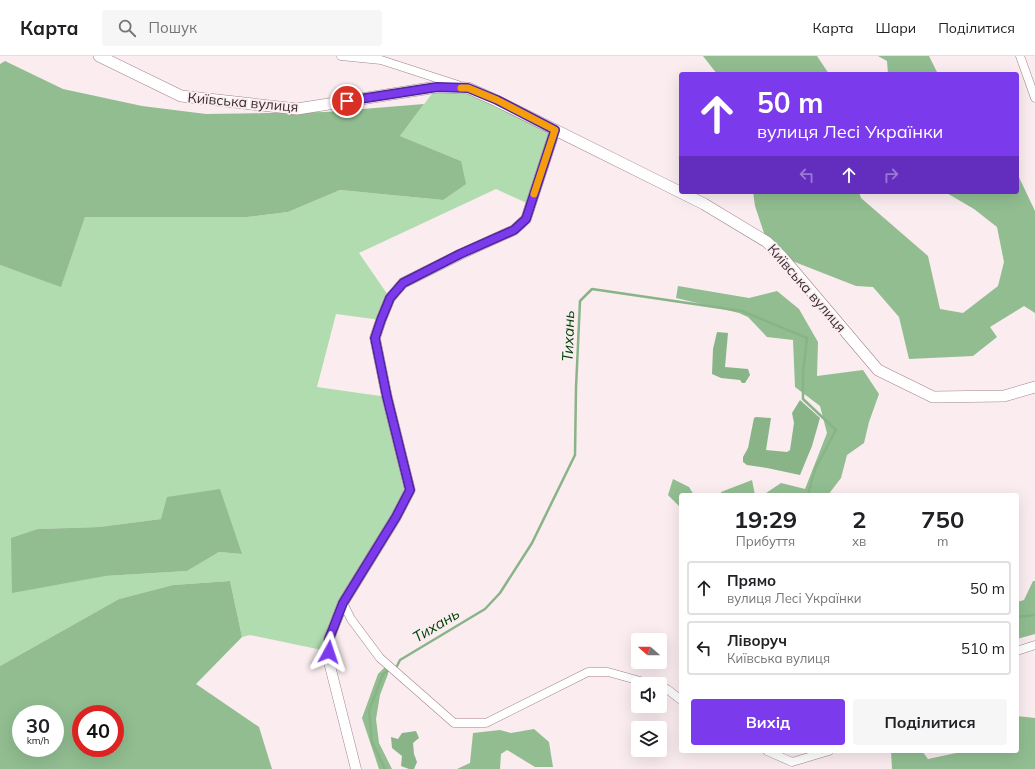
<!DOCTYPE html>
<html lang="uk">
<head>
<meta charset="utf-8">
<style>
  body { margin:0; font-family:Mulish,sans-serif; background:#f6f6f6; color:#202124; height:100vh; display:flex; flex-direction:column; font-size:15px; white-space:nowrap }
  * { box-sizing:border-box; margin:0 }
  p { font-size:13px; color:#757577 }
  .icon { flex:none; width:22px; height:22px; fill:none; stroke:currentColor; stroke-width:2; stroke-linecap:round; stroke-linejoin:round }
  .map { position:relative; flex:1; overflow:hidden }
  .details { position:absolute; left:679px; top:437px; width:340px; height:260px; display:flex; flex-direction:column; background:#fff; border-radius:4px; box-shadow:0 4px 16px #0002 }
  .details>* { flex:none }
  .guide { position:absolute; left:679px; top:16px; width:340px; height:122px; border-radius:4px; box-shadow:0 4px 16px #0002; background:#7c3aed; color:#fff; overflow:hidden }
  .needle { width:26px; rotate:291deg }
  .buttons { position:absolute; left:631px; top:577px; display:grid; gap:8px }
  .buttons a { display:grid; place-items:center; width:36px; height:36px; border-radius:4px; background:#fff; box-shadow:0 4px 16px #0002; font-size:20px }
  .speed { position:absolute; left:12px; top:649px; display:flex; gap:8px; font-size:20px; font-weight:700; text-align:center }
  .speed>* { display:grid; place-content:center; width:52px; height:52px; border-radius:50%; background:#fff; box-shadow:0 4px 16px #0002; line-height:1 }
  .speed small { font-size:10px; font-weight:400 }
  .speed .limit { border:6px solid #d22; background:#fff; color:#111 }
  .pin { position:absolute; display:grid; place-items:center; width:34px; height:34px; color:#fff; margin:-17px; border:2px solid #fff; border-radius:50%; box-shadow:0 1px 4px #0007 }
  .me { position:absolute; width:44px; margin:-22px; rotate:5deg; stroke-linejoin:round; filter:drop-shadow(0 0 3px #0008) }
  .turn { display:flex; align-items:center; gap:14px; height:84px; padding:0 12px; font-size:18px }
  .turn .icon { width:52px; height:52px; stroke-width:2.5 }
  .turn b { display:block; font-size:28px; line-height:34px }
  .lanes { display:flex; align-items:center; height:38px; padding:0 12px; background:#0003; justify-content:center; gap:20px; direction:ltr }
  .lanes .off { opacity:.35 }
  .eta { display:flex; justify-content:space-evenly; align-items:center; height:68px; text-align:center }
  .eta b { font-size:24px; font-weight:700; line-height:28px }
  .primary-button { display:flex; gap:8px; margin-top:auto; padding:8px 12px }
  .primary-button a { flex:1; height:46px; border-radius:4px; background:#7c3aed; color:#fff; font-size:16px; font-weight:700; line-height:46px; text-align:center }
  .primary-button a+a { background:#f6f6f6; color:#202124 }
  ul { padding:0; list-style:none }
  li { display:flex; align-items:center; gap:12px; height:54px; margin:0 8px 6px; padding:0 4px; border:2px solid #e0e0e0; border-radius:4px }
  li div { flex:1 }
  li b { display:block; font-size:15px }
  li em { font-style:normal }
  header { display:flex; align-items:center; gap:24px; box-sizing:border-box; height:56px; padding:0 20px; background:#fff; border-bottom:1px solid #e0e0e0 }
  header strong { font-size:19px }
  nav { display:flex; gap:22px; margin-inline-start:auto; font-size:14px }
  .search { width:280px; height:36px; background:#f6f6f6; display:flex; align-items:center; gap:10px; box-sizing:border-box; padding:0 14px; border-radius:4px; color:#757577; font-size:15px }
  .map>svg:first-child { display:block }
  .green { fill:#b0dcb0; fill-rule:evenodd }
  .forest { fill:#91bd91; fill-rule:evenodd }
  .water { fill:#88b488 }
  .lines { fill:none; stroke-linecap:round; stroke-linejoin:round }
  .stream { stroke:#88b488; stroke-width:2.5 }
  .minor-casing { stroke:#a3848b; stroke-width:9 }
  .tertiary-casing { stroke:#a3848b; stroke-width:11 }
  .secondary-casing { stroke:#a3848b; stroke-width:12 }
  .minor { stroke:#fff; stroke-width:8 }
  .tertiary { stroke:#fff; stroke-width:10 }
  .secondary { stroke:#fff; stroke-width:11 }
  .route-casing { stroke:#51269a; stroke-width:10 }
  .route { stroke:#7c3aed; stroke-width:7 }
  .slow { stroke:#f59e0b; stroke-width:7 }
  .labels { text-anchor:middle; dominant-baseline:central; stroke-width:3.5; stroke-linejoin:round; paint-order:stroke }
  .street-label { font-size:14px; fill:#3a2d30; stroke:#faecef }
  .water-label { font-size:15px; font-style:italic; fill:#00440a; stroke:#faecef }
</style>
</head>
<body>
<header>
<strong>Карта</strong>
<div class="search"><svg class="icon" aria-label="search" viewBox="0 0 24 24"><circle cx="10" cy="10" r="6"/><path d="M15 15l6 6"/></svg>Пошук</div>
<nav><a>Карта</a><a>Шари</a><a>Поділитися</a></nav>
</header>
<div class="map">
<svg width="1035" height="713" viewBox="0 0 1035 713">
  <rect width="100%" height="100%" fill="#faecef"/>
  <path class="green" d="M437 31 468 32 555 74 531 149 496 133 359 197 390 242 381 264 336 258 317 331 387 341 410 434 322 594 250 579 242 581 230 525 173 529 119 543 0 610V209L61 230 85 161H247L288 156 340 134 443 144 461 105 400 80ZM161 463 242 498 219 496 187 515 105 520 38 473 99 471Z"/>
  <g class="forest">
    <path d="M703 0H817L829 18H717Z"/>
    <path d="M878 0H929L938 18H888L887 5Z"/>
    <path d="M5 5 63 33 142 50 206 58 326 56 424 48 400 80 461 105 466 128 443 144 340 134 288 156 247 161H85L61 231 0 209V8Z"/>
    <path d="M1017 117 1035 155V257L1024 250 990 271 997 281 973 300 909 303 899 261 873 231 856 230 782 201 767 186 755 150 753 136H859L861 142 928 200 940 253 963 257 998 230 1004 206 997 171 974 153 945 136H1017Z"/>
    <path d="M678 230 749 242 777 235 799 253 818 286 817 320 863 314 879 338 869 366 864 387 847 399 841 422 828 439H763L781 427 805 433 827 377 820 350 795 331 793 284 767 281 748 261 739 257 676 242Z"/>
    <path d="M673 423 689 431 694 439H681V452L668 439Z"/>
    <path d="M752 424 755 439H722L721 436Z"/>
    <path d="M220 433 242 498 219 496 187 515 105 520 12 537 11 482 38 473 99 471 161 463 167 441Z"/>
    <path d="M230 525 242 581 196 628 259 671 272 713H0V610L119 543 173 529ZM21 658H55V692H21ZM81 658H115V692H81Z"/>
    <path d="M1033 525H1035V578L1017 583V546L1024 544Z"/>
    <path d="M386 610 388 618 380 639 376 663 379 687 392 713H379L362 662 378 618Z"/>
    <path d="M1017 660 1035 662V713H892L891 695H922L928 703 956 697 960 695H1017Z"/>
    <path d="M534 673 549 686 553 711H535L507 694 501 698 500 713H457L470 707 473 677 500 674 511 677Z"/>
  </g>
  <g class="water">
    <path d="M717 276 728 277 725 311 748 313 750 319 745 327H742L740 324 721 322 712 318 713 293Z"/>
    <path d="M800 344 820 362 812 390 800 419 767 412 747 409 743 406V401L748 392 754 362 756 361 771 362 766 394 787 396 790 394 794 367 792 357Z"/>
    <path d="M416 675 419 682 413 687 414 698 417 706 414 713H409L401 710 402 700 392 692 391 681 398 683 402 677Z"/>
  </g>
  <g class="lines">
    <g class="stream">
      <path d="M1017 561 1035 559"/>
      <path d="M397 610 400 604 485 553 500 537 532 487 575 399 576 332 580 245 592 233 742 255 807 282 803 317V343L836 374 815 413 808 439"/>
      <path d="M385 713 372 686 369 655 383 618 390 614"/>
    </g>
    <g class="minor-casing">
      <g id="minor">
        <path d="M341 0 381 4 458 29"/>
        <path d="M1020 0 1035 42"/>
        <path d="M343 547 351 563 380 602 454 667H486L588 616H608L651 628"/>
        <path d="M1017 595 1035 589"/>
        <path d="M660 631 667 633 681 644"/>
        <path d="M767 695 792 706 829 695"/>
      </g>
    </g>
    <g class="tertiary-casing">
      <path id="tertiary" d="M356 713 330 610 329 583 343 547 396 461 410 434 387 341 375 282 381 264 390 242 403 227 461 198 514 174 526 163 555 74"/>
    </g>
    <g class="secondary-casing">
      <path id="secondary" d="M99 0 181 40 297 53 437 31 468 32 497 45 704 148 767 186 783 202 878 314 933 341 1004 340 1035 331"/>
    </g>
    <use href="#minor" class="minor"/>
    <use href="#tertiary" class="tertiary"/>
    <use href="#secondary" class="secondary"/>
  </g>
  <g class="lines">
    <g class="route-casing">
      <path id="route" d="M329 596V583L343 547 396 461 410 434 387 341 375 282 381 264 390 242 403 227 460 198 514 174 526 163 555 74 497 44 468 32 437 31 347 45"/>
    </g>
    <use href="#route" class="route"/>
    <path class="slow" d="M461 32H468L497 44 555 74 534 138"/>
  </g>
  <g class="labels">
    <g class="street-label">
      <text transform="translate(243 46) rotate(5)">Київська вулиця</text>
      <text transform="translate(807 232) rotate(49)">Київська вулиця</text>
    </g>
    <g class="water-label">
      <text transform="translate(568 280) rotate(-88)">Тихань</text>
      <text transform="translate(436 569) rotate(-31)">Тихань</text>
    </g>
  </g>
</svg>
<div class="buttons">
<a><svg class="needle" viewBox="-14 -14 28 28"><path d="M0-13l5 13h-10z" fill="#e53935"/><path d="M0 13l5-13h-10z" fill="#757577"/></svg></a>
<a><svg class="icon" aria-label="sound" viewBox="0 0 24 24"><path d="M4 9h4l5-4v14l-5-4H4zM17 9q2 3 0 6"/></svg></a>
<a><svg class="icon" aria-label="layers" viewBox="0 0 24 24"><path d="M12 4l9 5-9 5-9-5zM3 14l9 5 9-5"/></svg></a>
</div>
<div class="speed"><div>30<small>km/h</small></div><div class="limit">40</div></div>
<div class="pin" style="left:347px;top:45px;background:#d93025"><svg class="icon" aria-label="arrive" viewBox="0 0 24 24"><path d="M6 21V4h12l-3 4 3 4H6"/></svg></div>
<svg class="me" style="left:329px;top:596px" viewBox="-20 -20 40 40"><path d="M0-17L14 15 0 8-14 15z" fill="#7c3aed" stroke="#fff" stroke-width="4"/></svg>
<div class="guide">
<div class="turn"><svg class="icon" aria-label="ahead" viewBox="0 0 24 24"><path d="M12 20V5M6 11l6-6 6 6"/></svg><div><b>50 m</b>вулиця Лесі Українки</div></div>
<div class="lanes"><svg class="icon off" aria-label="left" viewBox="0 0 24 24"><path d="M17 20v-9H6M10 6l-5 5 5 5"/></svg><svg class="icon" aria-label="ahead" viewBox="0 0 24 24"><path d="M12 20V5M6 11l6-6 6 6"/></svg><svg class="icon off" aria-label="right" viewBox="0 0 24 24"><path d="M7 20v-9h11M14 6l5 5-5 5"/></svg></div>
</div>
<section class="details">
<div class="eta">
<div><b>19:29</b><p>Прибуття</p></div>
<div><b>2</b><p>хв</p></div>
<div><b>750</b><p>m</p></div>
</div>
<ul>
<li><svg class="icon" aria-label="ahead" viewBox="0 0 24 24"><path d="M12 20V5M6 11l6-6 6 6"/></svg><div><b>Прямо</b><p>вулиця Лесі Українки</p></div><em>50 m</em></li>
<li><svg class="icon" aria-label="left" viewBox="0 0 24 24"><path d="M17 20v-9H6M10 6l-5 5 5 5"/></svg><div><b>Ліворуч</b><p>Київська вулиця</p></div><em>510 m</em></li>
</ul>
<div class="primary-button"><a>Вихід</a><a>Поділитися</a></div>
</section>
</div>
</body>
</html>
